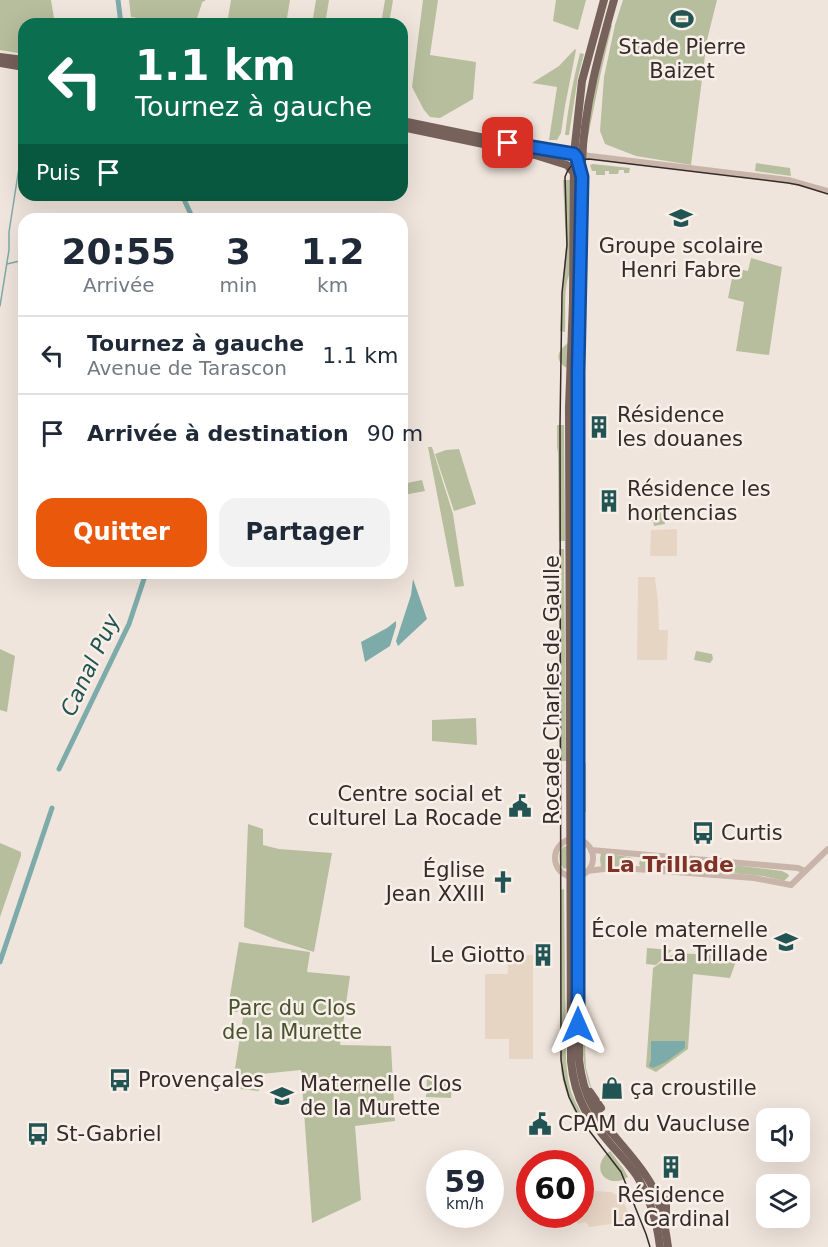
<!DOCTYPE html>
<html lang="fr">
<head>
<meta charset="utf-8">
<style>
  body { margin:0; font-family:"DejaVu Sans",sans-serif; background:#f2f2f3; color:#1f2937; height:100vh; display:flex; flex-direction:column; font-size:22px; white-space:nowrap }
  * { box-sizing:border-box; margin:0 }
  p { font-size:20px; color:#747a83 }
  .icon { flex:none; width:33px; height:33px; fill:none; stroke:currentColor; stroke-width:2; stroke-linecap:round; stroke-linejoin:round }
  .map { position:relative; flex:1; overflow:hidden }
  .sheet { position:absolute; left:18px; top:213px; width:390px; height:366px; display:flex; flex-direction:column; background:#fff; border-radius:18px; box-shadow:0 6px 24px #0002 }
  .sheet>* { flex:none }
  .banner { position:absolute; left:18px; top:18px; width:390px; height:183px; border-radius:18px; box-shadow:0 6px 24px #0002; background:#0b6e4f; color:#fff; overflow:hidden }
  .tools { position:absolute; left:756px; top:1108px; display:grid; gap:12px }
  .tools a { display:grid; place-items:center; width:54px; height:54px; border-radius:12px; background:#fff; box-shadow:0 6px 24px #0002; font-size:30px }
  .speed { position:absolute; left:426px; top:1150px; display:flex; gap:12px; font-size:30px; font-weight:700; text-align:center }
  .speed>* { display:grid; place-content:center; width:78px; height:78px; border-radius:50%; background:#fff; box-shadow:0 6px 24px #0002; line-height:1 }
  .speed small { font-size:15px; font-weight:400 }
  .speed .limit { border:9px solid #d22; background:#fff; color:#111 }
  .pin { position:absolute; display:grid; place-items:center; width:51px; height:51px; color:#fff; margin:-26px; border-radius:12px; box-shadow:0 3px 9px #0006 }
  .me { position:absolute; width:66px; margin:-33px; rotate:0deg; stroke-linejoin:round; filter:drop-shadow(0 0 4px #0008) }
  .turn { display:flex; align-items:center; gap:21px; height:126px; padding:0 18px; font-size:27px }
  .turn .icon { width:78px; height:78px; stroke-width:2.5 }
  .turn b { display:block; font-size:42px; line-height:51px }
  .then { display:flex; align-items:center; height:57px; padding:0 18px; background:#0003; gap:12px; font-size:22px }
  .eta { display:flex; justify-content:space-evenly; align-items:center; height:102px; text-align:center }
  .eta b { font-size:36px; font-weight:600; line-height:42px }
  .action { display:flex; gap:12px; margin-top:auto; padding:12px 18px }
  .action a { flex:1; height:69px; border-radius:18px; background:#ea580c; color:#fff; font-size:24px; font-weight:600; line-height:69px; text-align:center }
  .action a+a { background:#f2f2f3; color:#1f2937 }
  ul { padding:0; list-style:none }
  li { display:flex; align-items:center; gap:18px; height:78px; padding:0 18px; border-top:2px solid #e0e1e3 }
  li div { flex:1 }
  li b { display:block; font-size:22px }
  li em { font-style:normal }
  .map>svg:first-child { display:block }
  .green { fill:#b7be9d }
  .plaza { fill:#e7d5c4 }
  .water { fill:#7daba9 }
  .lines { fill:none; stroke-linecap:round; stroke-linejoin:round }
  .stream { stroke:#7daba9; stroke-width:1.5 }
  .canal { stroke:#7daba9; stroke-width:5 }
  .minor { stroke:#c8b4a9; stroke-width:6 }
  .major { stroke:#76615b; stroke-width:8 }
  .tram { stroke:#352b28; stroke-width:1.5 }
  .route-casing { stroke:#114b97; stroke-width:15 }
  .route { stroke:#1a73e8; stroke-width:10 }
  .labels { text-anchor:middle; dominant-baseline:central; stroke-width:5; stroke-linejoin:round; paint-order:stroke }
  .poi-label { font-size:21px; fill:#352b28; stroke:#f8efe8; text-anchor:start }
  .street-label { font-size:21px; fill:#352b28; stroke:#f8efe8 }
  .park-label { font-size:21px; fill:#48522e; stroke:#f8efe8 }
  .water-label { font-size:22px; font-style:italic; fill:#215452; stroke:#f8efe8 }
  .neighbourhood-label { font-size:22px; font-weight:bold; fill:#7f3327; stroke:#f8efe8 }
</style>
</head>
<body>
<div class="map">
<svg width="828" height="1247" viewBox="0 0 828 1247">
  <rect width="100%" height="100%" fill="#f0e5dc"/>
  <g class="green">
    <path d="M0 0H51L55 24H24V54L0 50Z"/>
    <path d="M129 0H206L201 3H202L195 24H177L131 17Z"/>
    <path d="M231 0H290L286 24H227Z"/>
    <path d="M316 0H329L325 24H312Z"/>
    <path d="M385 0H393L389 24H381Z"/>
    <path d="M423 0H438L430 55 476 62 473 99 440 118 430 117 424 110 412 87Z"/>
    <path d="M556 0H586L578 30 553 21Z"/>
    <path d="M623 0H717L707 40 691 165 636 156 605 144 600 131 604 77 615 25Z"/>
    <path d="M610 25H612L601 72 588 137H587L591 104Z"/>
    <path d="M575 49 576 50 565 106 561 133 557 140H549L557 87 532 83 559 66Z"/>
    <path d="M580 53 584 54 578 77 569 135H565C568 107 573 80 580 53Z"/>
    <path d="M756 163 790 168 791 176 755 171Z"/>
    <path d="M593 164 630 168 629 173H624V170H619L618 174H609V171H605V175H596V171H592L590 165Z"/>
    <path d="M563 180H572L570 273C563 286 566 316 565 332L560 331 562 293 566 245Z"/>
    <path d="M751 258 782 267 769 355 736 351 744 302 728 298 734 268 748 271Z"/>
    <path d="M568 343 567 368C554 361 557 351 568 343Z"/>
    <path d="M581 409H585V459L581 458Z"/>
    <path d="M557 425H564L565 541H559L558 453 557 447Z"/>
    <path d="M428 447H432L453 514 464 586 455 587Z"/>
    <path d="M459 449 476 504 454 511 435 454 446 450Z"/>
    <path d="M584 464V532L581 530 580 465Z"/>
    <path d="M422 480 425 491 404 495 402 484Z"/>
    <path d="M664 508 665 524 654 526 653 521 645 518 658 509Z"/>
    <path d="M559 549H564L566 761H559Z"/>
    <path d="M582 582H584L585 737H581V584Z"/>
    <path d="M0 649 15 656 7 712 0 710Z"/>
    <path d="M696 651 712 654 713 659 710 663 694 660Z"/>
    <path d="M476 718 477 745 432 741V720Z"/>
    <path d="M583 763H586V812L581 811V764Z"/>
    <path d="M248 824 263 829V845L279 849 332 853 314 952 279 941 244 927Z"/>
    <path d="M0 843 21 852V856L0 917Z"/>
    <path d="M567 846V868L564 869C558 862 558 853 563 847Z"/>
    <path d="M601 853 630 857 633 859 634 864 633 866H629L601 867 600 859Z"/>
    <path d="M643 858 693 862 696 864 694 871 641 867 639 864 640 860Z"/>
    <path d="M733 865 782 871 788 874 789 876 784 881 763 876 731 873 730 869Z"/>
    <path d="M564 889 566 1060C567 1071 568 1083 572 1094 577 1108 584 1113 586 1130 573 1111 565 1094 561 1071L560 890Z"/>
    <path d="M573 889 576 890 577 1067 610 1136 608 1137 591 1115 578 1087 573 1058Z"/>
    <path d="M585 930V1047L586 1068 592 1090C587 1082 586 1072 584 1063 578 1019 582 974 585 930Z"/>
    <path d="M239 942 310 952 307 972 350 976 340 1045 391 1046 395 1121 355 1126 361 1200 312 1223 301 1070 261 1074 259 1091 232 1088 244 1011 227 1013Z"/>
    <path d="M647 948 672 950 656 965 646 964Z"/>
    <path d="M675 953 738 956 730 978 693 974 688 1049 656 1072 646 1067 653 968Z"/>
    <path d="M427 1079H452L451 1098 426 1097Z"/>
    <path d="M610 1151 623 1168 628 1177C605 1191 589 1166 610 1151Z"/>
  </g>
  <g class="plaza">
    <path d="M677 529V556H650L651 530Z"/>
    <path d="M638 577H655L658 603 659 630H668L667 660H637Z"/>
    <path d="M507 955H533V1059H509V1039H485V974H508Z"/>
    <path d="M594 1191 611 1192 622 1198 632 1221 589 1227 586 1222 578 1224 576 1215H580L581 1192Z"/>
  </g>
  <g class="water">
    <path d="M413 579 427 619 398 646 396 641 411 595Z"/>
    <path d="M396 621V626L390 646 365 662 361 642 387 628Z"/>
    <path d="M651 1041H685V1048L666 1062 653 1068 649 1066 651 1060Z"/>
  </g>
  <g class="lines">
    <g class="stream">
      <path d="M7 264 24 260"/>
      <path d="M0 306 9 250V232L18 174 21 159 24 130"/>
    </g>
    <g class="canal">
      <path d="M118 0 121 24"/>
      <path d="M182 195 193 219"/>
      <path d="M59 769 129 624 146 573"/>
      <path d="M0 962 52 808"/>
    </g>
    <g class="minor">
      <path d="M582 155 788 180 828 191"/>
      <circle cx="574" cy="858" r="19"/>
      <path d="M591 850 798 868 805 871"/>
      <path d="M587 871 612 868 636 869 754 878 791 885 828 849"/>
    </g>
    <g class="major">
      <path d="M604 0 582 81 574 154 573 302 569 407 571 1061C575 1101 588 1118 613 1147 622 1157 630 1166 637 1176 650 1198 657 1222 660 1247"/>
      <path d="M614 0C599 53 584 107 582 162L577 372 579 1060C581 1076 584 1091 592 1105 608 1134 635 1155 651 1184 661 1202 665 1226 668 1247"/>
      <path d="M0 57 24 60"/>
      <path d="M0 63 24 67"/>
      <path d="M402 121 509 143 577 154"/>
      <path d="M402 127 535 155 567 165 573 172"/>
      <path d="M590 1092 601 1108"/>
      <path d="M666 1200V1220"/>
    </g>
    <path class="tram" d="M650 1247 646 1234 621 1172 591 1133 578 1115 569 1097 564 1079 561 1060 560 425 562 293 567 245 565 177C569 165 576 159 589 159L788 183 799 185 828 194"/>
  </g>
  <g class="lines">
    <g class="route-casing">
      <path id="route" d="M508 143 574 154 577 158 582 177 578 372V1025"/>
    </g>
    <use href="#route" class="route"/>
  </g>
  <defs>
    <g id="stadium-bare" transform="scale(1.8)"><path d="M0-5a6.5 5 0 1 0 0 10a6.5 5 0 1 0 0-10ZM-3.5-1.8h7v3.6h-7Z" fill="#215452" stroke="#f8efe8" stroke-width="2.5" paint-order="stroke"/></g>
    <g id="school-bare" transform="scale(1.8)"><path d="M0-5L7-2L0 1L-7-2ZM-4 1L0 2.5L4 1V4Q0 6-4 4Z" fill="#215452" stroke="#f8efe8" stroke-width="2.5" paint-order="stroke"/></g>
    <g id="building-bare" transform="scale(1.8)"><path d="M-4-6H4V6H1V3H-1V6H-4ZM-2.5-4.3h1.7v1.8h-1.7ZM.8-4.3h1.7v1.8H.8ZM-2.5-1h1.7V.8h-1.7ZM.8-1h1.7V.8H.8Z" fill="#215452" stroke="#f8efe8" stroke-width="2.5" paint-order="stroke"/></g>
    <g id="civic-bare" transform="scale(1.8)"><path d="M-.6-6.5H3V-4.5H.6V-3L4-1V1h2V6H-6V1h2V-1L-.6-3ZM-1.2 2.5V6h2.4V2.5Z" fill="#215452" stroke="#f8efe8" stroke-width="2.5" paint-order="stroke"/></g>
    <g id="bus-bare" transform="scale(1.8)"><path d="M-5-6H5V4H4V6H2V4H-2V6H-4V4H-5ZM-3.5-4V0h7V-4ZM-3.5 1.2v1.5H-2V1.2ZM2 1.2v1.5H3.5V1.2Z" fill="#215452" stroke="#f8efe8" stroke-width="2.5" paint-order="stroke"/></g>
    <g id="church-bare" transform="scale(1.8)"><path d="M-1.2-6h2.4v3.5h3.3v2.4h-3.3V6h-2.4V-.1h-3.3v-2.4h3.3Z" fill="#215452" stroke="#f8efe8" stroke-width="2.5" paint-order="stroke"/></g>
    <g id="shop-bare" transform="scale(1.8)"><path d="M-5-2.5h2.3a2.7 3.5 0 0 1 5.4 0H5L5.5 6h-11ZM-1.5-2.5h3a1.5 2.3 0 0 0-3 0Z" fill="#215452" stroke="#f8efe8" stroke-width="2.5" paint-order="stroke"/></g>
  </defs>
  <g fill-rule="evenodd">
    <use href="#stadium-bare" x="682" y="19"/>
    <use href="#school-bare" x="681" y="218"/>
    <use href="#building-bare" x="599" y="427"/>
    <use href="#building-bare" x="609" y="501"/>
    <use href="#civic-bare" x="520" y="806"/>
    <use href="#bus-bare" x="703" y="833"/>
    <use href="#church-bare" x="503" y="882"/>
    <use href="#school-bare" x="786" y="942"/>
    <use href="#building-bare" x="543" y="955"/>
    <use href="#bus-bare" x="120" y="1080"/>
    <use href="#shop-bare" x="612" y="1088"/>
    <use href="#school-bare" x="282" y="1096"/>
    <use href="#civic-bare" x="540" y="1124"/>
    <use href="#bus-bare" x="38" y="1134"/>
    <use href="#building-bare" x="671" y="1167"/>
  </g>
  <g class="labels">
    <g class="poi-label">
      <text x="682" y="47" text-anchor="middle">Stade Pierre<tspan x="682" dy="24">Baizet</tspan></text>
      <text x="681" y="246" text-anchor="middle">Groupe scolaire<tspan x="681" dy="24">Henri Fabre</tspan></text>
      <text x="617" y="415">Résidence<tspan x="617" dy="24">les douanes</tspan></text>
      <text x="627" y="489">Résidence les<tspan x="627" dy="24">hortencias</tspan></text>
      <text x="502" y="794" text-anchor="end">Centre social et<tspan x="502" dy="24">culturel La Rocade</tspan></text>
      <text x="721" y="833">Curtis</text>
      <text x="485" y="870" text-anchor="end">Église<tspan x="485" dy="24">Jean XXIII</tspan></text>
      <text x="768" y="930" text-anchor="end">École maternelle<tspan x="768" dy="24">La Trillade</tspan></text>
      <text x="525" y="955" text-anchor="end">Le Giotto</text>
      <text x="138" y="1080">Provençales</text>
      <text x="300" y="1084">Maternelle Clos<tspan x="300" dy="24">de la Murette</tspan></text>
      <text x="630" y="1088">ça croustille</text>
      <text x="558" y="1124">CPAM du Vaucluse</text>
      <text x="56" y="1134">St-Gabriel</text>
      <text x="671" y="1195" text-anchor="middle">Résidence<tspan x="671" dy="24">La Cardinal</tspan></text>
    </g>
    <g class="street-label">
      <text transform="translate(552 690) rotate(-90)">Rocade Charles de Gaulle</text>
    </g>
    <g class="park-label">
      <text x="292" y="1008">Parc du Clos<tspan x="292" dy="24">de la Murette</tspan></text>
    </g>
    <g class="water-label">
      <text transform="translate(90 665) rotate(-65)">Canal Puy</text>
    </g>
    <g class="neighbourhood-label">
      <text x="670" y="864">La Trillade</text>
    </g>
  </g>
</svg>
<div class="tools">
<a><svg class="icon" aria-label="sound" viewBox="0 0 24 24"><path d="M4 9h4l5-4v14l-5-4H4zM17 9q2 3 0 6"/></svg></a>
<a><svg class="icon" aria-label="layers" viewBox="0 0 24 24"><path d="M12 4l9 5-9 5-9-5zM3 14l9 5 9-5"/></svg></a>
</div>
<div class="speed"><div>59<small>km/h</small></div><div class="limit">60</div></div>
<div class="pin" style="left:508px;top:143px;background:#d93025"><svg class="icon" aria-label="arrive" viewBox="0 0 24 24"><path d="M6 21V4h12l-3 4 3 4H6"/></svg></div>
<svg class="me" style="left:578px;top:1025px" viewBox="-20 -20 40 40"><path d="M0-17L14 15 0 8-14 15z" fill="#1a73e8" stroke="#fff" stroke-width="4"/></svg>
<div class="banner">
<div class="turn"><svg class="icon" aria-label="left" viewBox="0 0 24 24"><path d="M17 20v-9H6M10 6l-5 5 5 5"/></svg><div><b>1.1 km</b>Tournez à gauche</div></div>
<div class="then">Puis<svg class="icon" aria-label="arrive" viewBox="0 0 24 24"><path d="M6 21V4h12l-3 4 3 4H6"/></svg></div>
</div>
<section class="sheet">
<div class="eta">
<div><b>20:55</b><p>Arrivée</p></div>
<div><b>3</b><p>min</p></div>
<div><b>1.2</b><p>km</p></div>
</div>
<ul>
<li><svg class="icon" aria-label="left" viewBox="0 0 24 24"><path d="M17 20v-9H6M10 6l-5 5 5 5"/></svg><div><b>Tournez à gauche</b><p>Avenue de Tarascon</p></div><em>1.1 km</em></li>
<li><svg class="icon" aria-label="arrive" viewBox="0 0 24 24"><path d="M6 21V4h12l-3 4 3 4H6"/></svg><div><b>Arrivée à destination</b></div><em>90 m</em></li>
</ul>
<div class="action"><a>Quitter</a><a>Partager</a></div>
</section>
</div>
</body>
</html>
